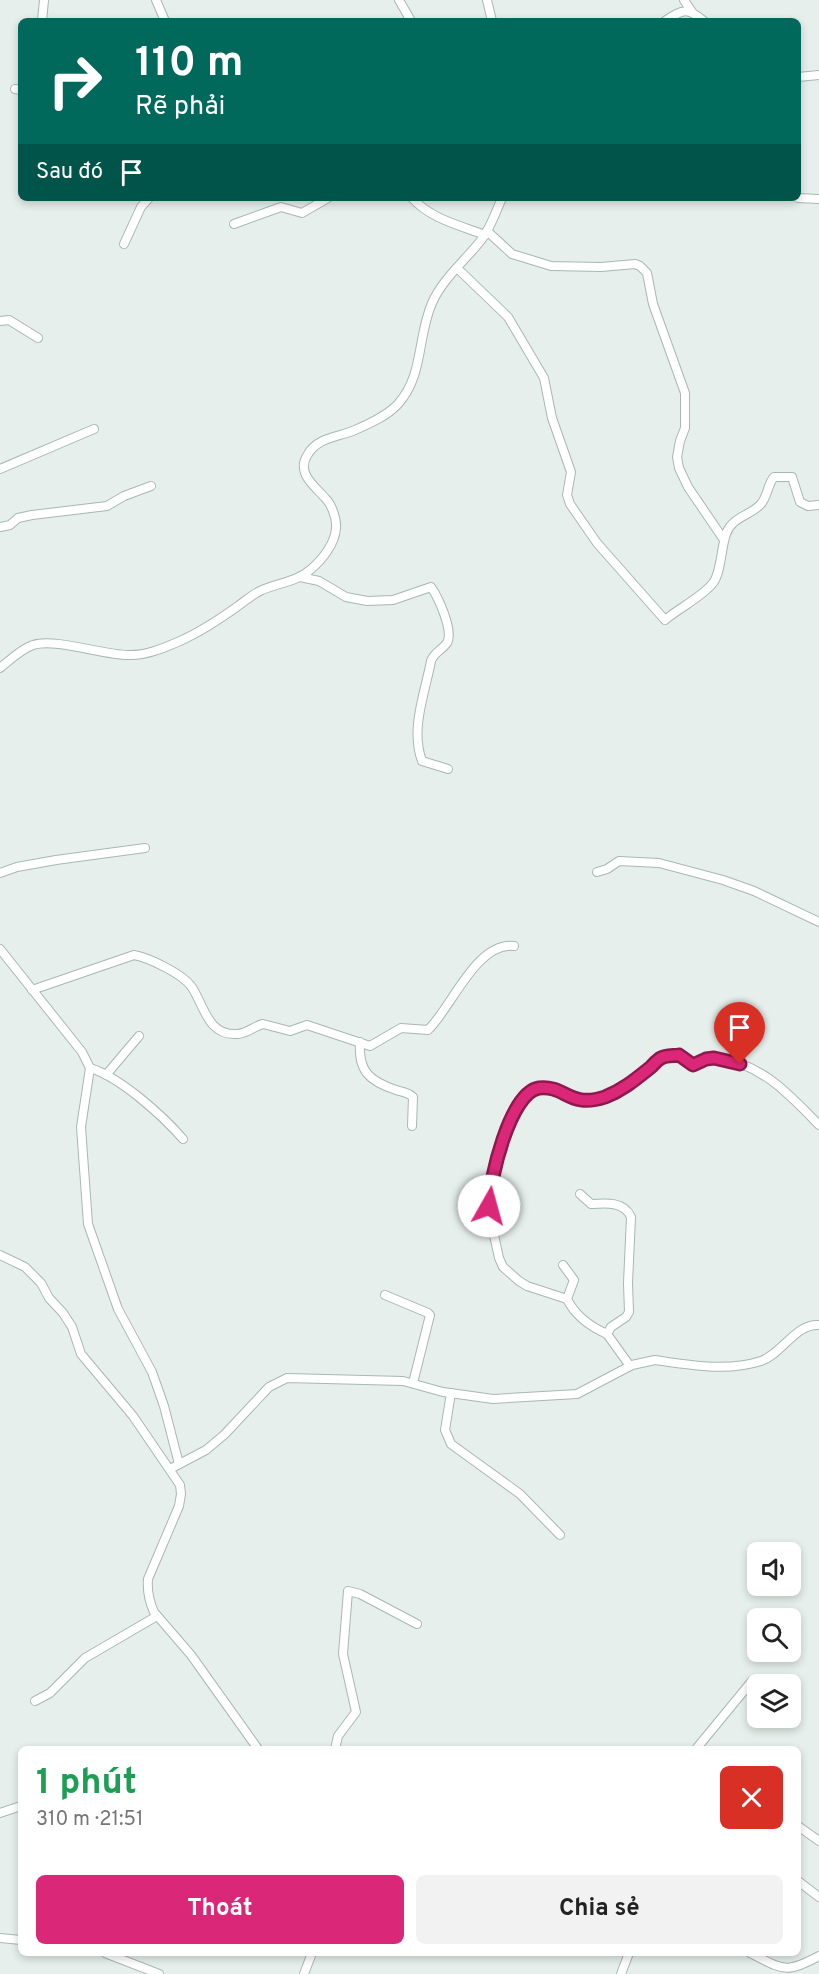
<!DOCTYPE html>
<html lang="vi">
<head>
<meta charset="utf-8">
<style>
  body { margin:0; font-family:Overpass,sans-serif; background:#f2f2f2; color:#222; height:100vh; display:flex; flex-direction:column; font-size:22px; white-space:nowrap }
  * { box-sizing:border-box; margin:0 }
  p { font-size:20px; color:#767676 }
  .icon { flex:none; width:33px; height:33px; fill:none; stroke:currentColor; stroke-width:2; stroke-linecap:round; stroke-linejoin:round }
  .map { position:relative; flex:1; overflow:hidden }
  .panel { position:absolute; left:18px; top:1746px; width:783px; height:210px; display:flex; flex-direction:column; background:#fff; border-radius:9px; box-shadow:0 3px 9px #0003 }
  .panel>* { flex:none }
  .guide { position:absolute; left:18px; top:18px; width:783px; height:183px; border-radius:9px; box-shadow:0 3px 9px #0003; background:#00695c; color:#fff; overflow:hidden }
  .buttons { position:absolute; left:747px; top:1542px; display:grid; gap:12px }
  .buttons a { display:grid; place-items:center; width:54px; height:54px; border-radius:9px; background:#fff; box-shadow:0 3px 9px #0003; font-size:30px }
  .pin { position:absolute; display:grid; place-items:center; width:51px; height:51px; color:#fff; margin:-62px -26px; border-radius:50% 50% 50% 0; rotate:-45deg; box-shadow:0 0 6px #0007 }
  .pin .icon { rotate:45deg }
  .me { position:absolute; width:66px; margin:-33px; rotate:7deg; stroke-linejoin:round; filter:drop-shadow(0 0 4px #0008) }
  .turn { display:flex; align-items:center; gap:21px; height:126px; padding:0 18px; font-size:27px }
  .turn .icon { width:78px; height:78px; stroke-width:2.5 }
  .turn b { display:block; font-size:42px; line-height:51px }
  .then { display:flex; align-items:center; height:57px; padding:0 18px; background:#0003; gap:12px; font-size:22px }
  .round { display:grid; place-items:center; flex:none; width:63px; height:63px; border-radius:9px; background:#f2f2f2 }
  .headline { display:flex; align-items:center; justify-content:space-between; height:102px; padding:0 18px }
  h1 { font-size:36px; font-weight:700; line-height:45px; color:#1e9e55 }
  .button { display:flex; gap:12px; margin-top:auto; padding:12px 18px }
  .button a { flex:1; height:69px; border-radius:9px; background:#db2777; color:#fff; font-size:24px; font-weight:700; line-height:69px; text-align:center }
  .button a+a { background:#f2f2f2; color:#222 }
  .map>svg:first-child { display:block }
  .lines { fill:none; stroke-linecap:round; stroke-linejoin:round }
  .minor-casing { stroke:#a8b8b2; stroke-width:10 }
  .minor { stroke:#fff; stroke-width:8 }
  .route-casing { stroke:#8e194d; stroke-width:15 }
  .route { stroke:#db2777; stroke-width:10 }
</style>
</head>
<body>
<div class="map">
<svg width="819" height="1974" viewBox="0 0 819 1974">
  <rect width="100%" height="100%" fill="#e6efeb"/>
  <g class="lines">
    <g class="minor-casing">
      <g id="minor">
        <path d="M156 0 165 21"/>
        <path d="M399 0 411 21"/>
        <path d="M487 0 492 21"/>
        <path d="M684 0 692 12"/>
        <path d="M42 21 44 0"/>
        <path d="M665 21C683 9 687 7 704 21"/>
        <path d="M798 77 819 75"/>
        <path d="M15 89 21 90"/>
        <path d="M412 198C431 219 459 225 485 235"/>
        <path d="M798 198 819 199"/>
        <path d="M234 224 281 207 302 213 328 198"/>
        <path d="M487 231 512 254 551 266 601 267 635 264 640 266 647 273 653 304 685 393V428L680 441 677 457 679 468 688 487 724 540"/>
        <path d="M124 244 141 207 149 198"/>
        <path d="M457 268 508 317 544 378 552 418 571 472 567 495 570 504 597 543 665 620C679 608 702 597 713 583 721 573 721 548 726 534 732 517 749 516 760 505 768 497 767 485 774 477H792L800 502 808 506 819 505"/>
        <path d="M0 321 9 320 38 338"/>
        <path d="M0 469 94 429"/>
        <path d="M0 527 10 525 18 518 32 515 107 506 124 496 151 486"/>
        <path d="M300 577 319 581 346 597 367 601 393 600 431 587C438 597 454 631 447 643 442 650 434 652 431 661 425 693 410 729 422 761L448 769"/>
        <path d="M0 668C10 660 21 649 33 645 56 638 103 655 128 655 145 656 164 648 180 641 200 632 220 619 238 606 245 601 252 595 260 591 276 583 297 582 310 570 322 560 335 544 336 528 337 520 332 505 326 499 315 486 295 473 308 454 318 437 339 437 355 430 369 424 387 416 398 404 424 375 417 337 432 303 443 278 466 260 482 239 491 227 496 211 502 198"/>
        <path d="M597 872 607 869 619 861 659 863 723 880 754 891 819 922"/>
        <path d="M0 873 17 867 56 860 145 848"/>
        <path d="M0 949 82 1052 90 1068 81 1127 88 1224 118 1309 152 1372 164 1406 179 1464"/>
        <path d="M32 990 134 955C150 958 182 974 191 986 204 1004 207 1036 237 1034 247 1034 254 1026 263 1024L290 1031 307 1025 370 1046 401 1028 428 1030C452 1007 476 942 514 946"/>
        <path d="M360 1042C358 1071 369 1081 396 1090 402 1092 408 1092 413 1097L412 1126"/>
        <path d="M90 1068C120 1077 163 1116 183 1139"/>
        <path d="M106 1075 139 1036"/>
        <path d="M580 1194 591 1204C605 1203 624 1201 631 1217L628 1283 629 1312 626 1317 611 1327 607 1334 630 1366"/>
        <path d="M0 1255 25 1267 41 1283 49 1298 63 1313 72 1327 81 1354 133 1416 180 1485 181 1494 179 1506 148 1579C147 1591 149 1601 154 1612L191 1655 258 1749"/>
        <path d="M563 1265 574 1280 567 1299C575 1315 591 1327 607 1334"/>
        <path d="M385 1295 428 1313 430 1315 413 1383"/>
        <path d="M567 1299 527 1286 519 1281 503 1267 499 1258 492 1226 489 1193 502 1143 511 1118 527 1093 531 1090 547 1088 581 1101 593 1100 623 1089 660 1059 679 1055 693 1065C701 1064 706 1057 715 1058 760 1062 789 1094 819 1125"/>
        <path d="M451 1393 445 1430 451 1444 520 1494 560 1535"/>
        <path d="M170 1469 206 1450 225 1434 269 1387 287 1378 403 1381 443 1392 493 1399 577 1394 632 1365 655 1360C689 1365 727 1372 761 1361 782 1354 796 1323 819 1325"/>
        <path d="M35 1701 50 1693 85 1658 157 1616"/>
        <path d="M335 1749 338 1736 356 1712 343 1654 348 1591 360 1594 417 1624"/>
        <path d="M696 1749 752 1681"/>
        <path d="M0 1813 21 1806"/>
        <path d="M798 1826 819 1841"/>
        <path d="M798 1881 819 1897"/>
        <path d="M0 1938 21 1940"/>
        <path d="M105 1953 159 1974"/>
        <path d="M750 1953C784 1970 785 1974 819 1956"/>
        <path d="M304 1974 312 1953"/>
        <path d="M621 1974 629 1953"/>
      </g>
    </g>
    <use href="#minor" class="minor"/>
  </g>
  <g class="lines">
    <g class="route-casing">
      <path id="route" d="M489 1206C489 1181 510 1092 539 1088 566 1085 569 1109 605 1097 623 1090 636 1079 651 1067 654 1064 657 1060 661 1058 666 1055 674 1056 679 1055L693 1065 706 1059 714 1058 740 1064"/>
    </g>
    <use href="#route" class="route"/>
  </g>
</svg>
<div class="buttons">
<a><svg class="icon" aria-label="sound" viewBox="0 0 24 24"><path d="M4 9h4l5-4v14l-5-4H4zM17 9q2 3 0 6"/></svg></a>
<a><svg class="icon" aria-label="search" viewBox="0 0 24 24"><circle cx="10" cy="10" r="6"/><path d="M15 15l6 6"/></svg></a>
<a><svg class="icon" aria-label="layers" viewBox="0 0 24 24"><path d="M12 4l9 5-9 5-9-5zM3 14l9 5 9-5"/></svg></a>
</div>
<div class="pin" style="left:740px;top:1064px;background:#d93025"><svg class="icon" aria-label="arrive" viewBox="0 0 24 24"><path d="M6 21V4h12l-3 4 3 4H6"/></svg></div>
<svg class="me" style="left:489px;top:1206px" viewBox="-20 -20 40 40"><circle r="19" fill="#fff"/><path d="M0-13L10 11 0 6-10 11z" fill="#db2777"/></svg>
<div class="guide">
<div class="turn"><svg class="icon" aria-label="right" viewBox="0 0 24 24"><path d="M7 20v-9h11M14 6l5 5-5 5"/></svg><div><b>110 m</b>Rẽ phải</div></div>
<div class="then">Sau đó<svg class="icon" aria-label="arrive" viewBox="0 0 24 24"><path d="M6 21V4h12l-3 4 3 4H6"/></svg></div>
</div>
<section class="panel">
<div class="headline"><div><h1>1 phút</h1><p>310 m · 21:51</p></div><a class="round" style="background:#d93025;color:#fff"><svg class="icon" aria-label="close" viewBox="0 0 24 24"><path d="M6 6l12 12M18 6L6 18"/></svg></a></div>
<div class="button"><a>Thoát</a><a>Chia sẻ</a></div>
</section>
</div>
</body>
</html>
